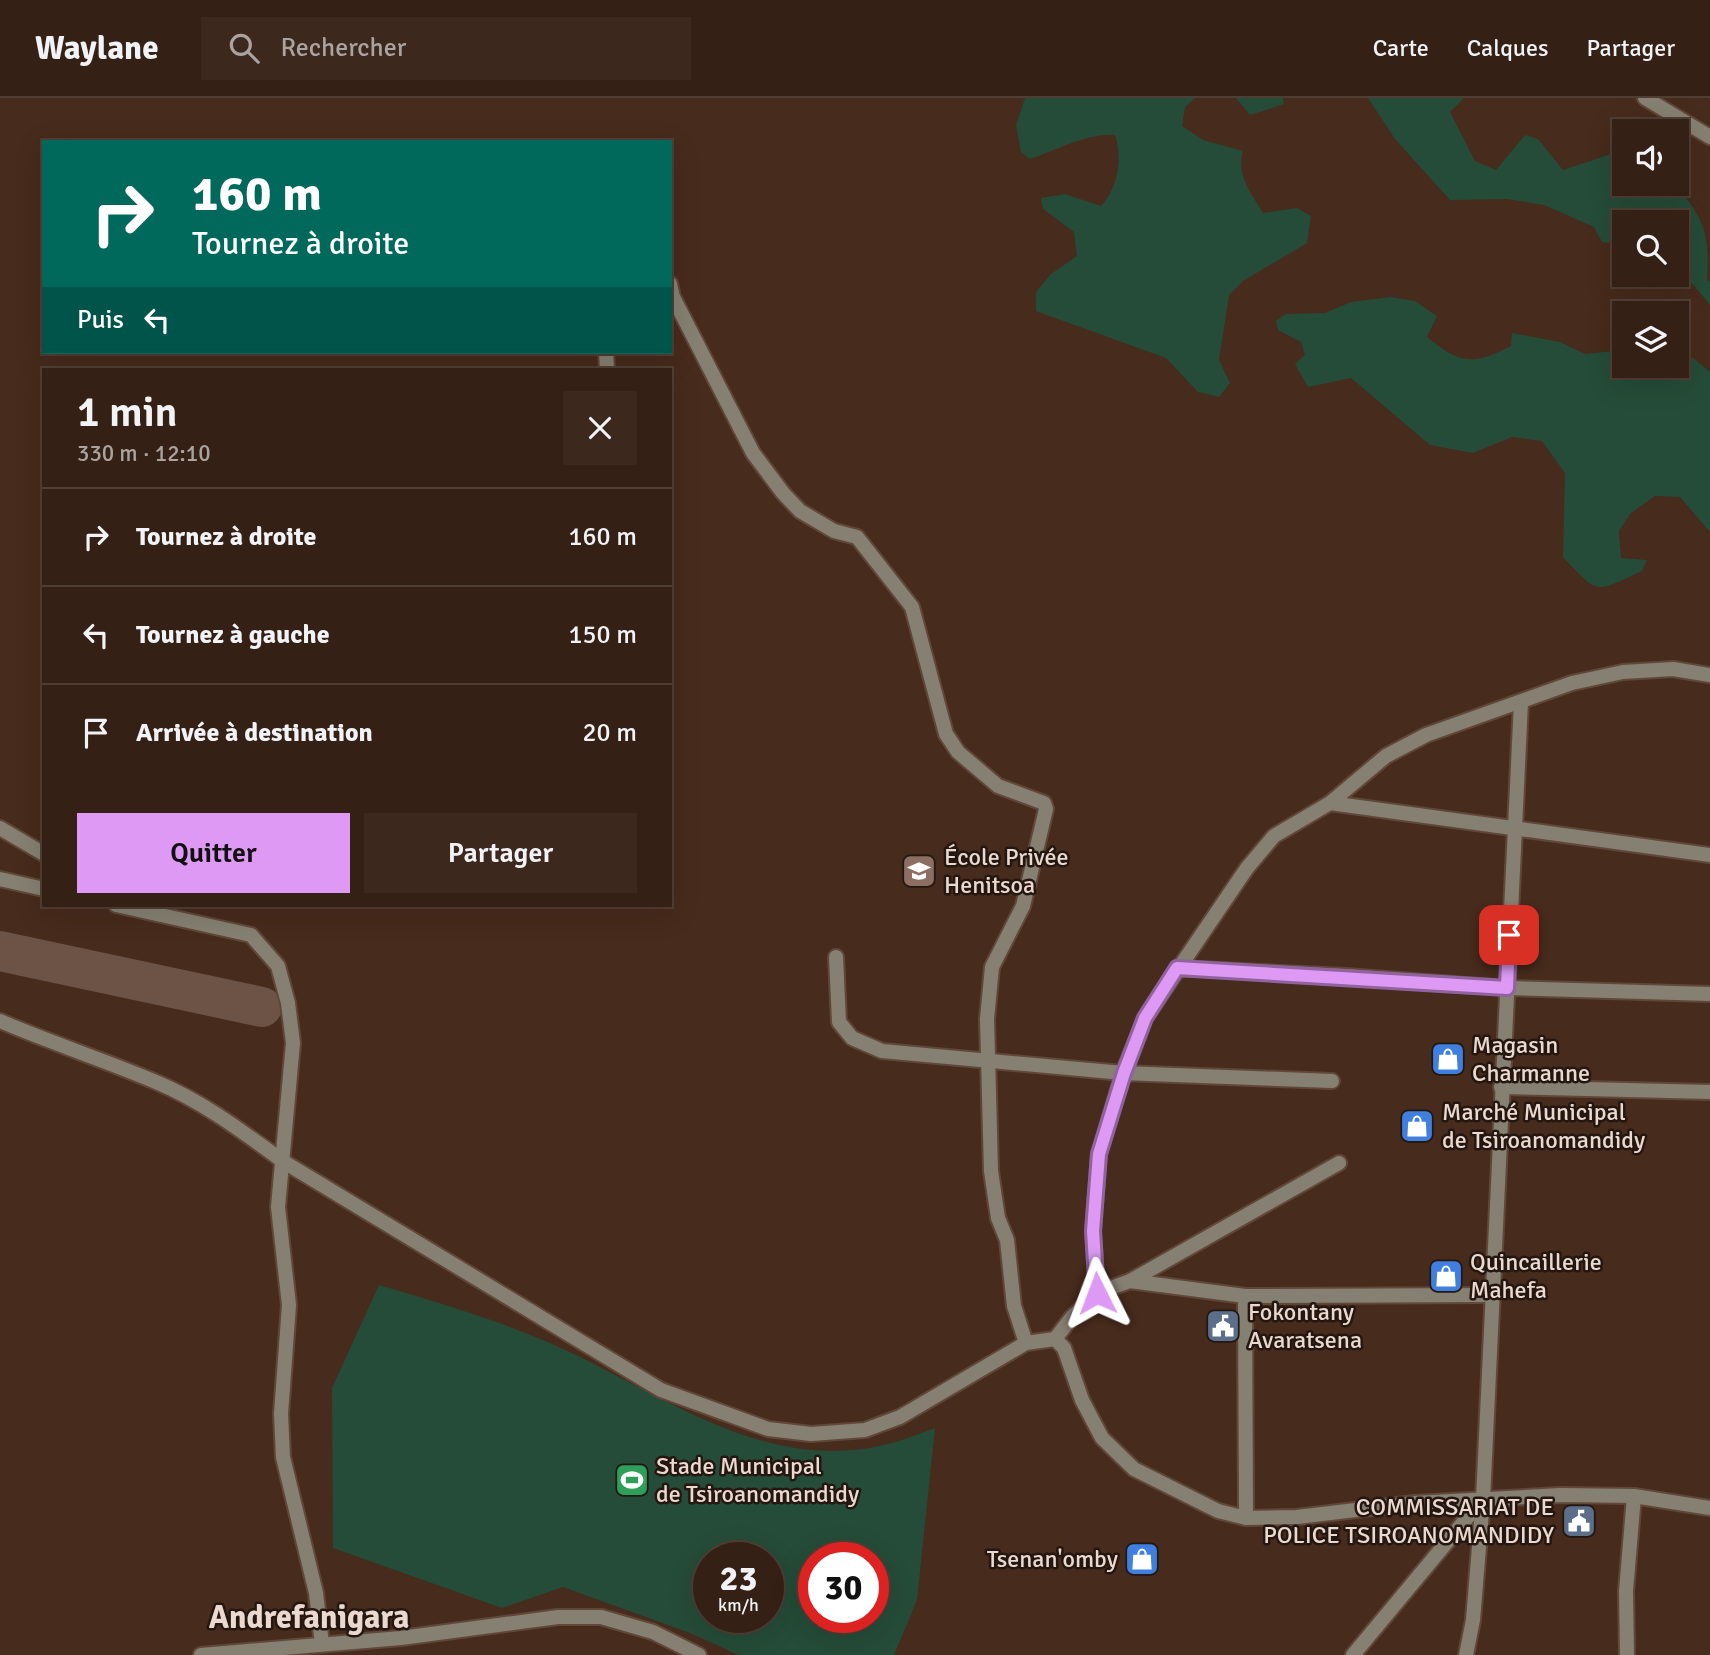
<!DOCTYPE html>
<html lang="fr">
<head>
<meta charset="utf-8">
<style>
  body { margin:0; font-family:Signika,sans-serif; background:#3d281e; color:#f1f3f6; height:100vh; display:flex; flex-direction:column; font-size:26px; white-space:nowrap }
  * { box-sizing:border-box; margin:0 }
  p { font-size:23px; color:#aaa3a0 }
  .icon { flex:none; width:38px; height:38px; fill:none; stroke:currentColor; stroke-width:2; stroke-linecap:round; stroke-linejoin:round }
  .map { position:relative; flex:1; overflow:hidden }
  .details { position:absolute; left:42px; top:270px; width:630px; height:539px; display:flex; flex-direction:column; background:#352015; border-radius:0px; box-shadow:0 7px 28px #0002,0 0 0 2px #4f3e34 }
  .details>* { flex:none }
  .guide { position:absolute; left:42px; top:42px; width:630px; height:214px; border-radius:0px; box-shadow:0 7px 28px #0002,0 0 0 2px #4f3e34; background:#00695c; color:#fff; overflow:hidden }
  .controls { position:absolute; left:1612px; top:21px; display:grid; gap:14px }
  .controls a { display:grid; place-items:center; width:77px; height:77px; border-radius:0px; background:#352015; box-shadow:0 7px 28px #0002,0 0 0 2px #4f3e34; font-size:35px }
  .speed { position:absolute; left:693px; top:1444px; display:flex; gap:14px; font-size:35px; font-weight:700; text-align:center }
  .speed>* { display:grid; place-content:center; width:91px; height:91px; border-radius:50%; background:#352015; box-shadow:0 7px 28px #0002,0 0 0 2px #4f3e34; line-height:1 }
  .speed small { font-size:18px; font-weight:400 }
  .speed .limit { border:10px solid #d22; background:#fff; color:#111 }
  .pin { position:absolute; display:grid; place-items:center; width:60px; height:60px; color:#fff; margin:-30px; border-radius:14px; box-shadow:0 4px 10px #0006 }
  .me { position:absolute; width:77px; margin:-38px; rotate:357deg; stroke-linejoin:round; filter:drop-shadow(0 0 5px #0008) }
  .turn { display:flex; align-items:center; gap:24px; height:147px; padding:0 35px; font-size:32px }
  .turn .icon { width:91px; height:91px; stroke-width:2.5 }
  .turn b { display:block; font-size:49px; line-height:60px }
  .then { display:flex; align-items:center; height:66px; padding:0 35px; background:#0003; gap:14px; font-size:26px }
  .round { display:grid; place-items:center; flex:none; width:74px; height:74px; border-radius:0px; background:#3d281e }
  .overview { display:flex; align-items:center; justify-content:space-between; height:119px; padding:0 35px }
  h1 { font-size:42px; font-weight:600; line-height:52px }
  .button { display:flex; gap:14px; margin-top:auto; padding:14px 35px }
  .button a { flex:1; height:80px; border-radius:0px; background:#dd99f4; color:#111; font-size:28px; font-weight:600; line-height:80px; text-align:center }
  .button a+a { background:#3d281e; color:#f1f3f6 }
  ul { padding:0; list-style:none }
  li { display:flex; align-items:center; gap:21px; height:98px; padding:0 35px; border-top:2px solid #4f3e34 }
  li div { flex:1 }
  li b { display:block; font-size:26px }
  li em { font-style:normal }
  header { display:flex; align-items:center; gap:42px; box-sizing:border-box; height:98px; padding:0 35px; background:#352015; border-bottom:2px solid #4f3e34 }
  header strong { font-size:33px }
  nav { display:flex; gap:38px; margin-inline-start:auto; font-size:24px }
  .search { width:490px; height:63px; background:#3d281e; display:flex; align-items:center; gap:18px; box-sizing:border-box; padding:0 24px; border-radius:0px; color:#aaa3a0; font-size:26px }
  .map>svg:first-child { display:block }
  .green { fill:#254c38; fill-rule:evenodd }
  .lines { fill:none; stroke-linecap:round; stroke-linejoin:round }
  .taxiway { stroke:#6d5346; stroke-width:40 }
  .minor-casing { stroke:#614739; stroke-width:18 }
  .minor { stroke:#858071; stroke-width:14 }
  .route-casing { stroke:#90639f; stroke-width:18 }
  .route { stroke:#dd99f4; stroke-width:12 }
  .labels { text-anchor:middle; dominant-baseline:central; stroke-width:5; stroke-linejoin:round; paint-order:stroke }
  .poi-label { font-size:24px; fill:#ebd8cf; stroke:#241711; text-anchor:start }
  .district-label { font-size:32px; font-weight:bold; fill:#ebd8cf; stroke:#241711 }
</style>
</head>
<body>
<header>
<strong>Waylane</strong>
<div class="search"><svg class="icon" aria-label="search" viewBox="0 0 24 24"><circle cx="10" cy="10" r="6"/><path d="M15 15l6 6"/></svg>Rechercher</div>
<nav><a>Carte</a><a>Calques</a><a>Partager</a></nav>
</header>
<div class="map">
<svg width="1710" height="1557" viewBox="0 0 1710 1557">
  <rect width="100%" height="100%" fill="#472b1c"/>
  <g class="green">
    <path d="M1025 0H1195L1185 9 1182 28 1203 42 1243 53C1236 77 1251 95 1263 115L1297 110 1311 118 1307 145 1243 183 1229 197 1219 262 1230 285 1219 299 1198 294 1166 260 1036 213V194L1051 176 1077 158 1074 134 1043 111 1041 100 1065 96 1101 108C1118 89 1123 61 1115 37 1087 35 1058 52 1030 61L1021 54 1016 27Z"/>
    <path d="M1236 0H1283L1284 6 1250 17Z"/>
    <path d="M1368 0H1464L1450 14 1475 63 1496 72 1525 37 1538 41 1563 72 1611 56 1624 60V86H1674C1704 119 1710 136 1707 182L1710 184V207L1686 178 1677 173 1676 124H1624V138L1618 136 1609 145 1602 144 1594 129 1544 107 1507 101 1450 102 1395 41Z"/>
    <path d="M1390 199 1415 203 1437 218 1427 239C1460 266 1472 268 1511 248L1512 235 1560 244 1585 256 1614 253 1622 235 1624 268H1676L1677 259 1693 260 1710 274V434L1680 399 1655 398 1630 416 1619 433 1621 460 1647 462 1642 473C1594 495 1600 498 1563 459L1565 375 1542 343 1512 339 1473 355 1430 347 1351 280 1308 289 1295 266 1305 257 1301 244 1278 232 1276 223 1286 216 1325 215 1351 204Z"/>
    <path d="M379 1187C436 1204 495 1221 550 1245 657 1292 761 1376 884 1347 902 1343 918 1336 935 1330L917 1502 894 1557H739L690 1535 563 1489 502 1510 333 1450 332 1290ZM709 1460H768V1519H709ZM814 1460H873V1519H814Z"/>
  </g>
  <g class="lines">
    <path class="taxiway" d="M0 853 262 909"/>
    <g class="minor-casing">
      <g id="minor">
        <path d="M1645 0 1710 39"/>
        <path d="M670 186 673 199 753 355 783 395 800 413 834 433 857 439 912 509 946 636 958 654 998 688 1044 705 1046 711 1023 808 992 869 987 921 991 1073 998 1120 1007 1142 1014 1208 1026 1245"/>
        <path d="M606 254 607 271"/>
        <path d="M1330 705 1710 757"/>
        <path d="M0 730 44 756"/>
        <path d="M0 781 44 791"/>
        <path d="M116 807 251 837 278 868 288 905 293 945 278 1109 289 1207 281 1316 283 1359 316 1495 322 1546"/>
        <path d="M836 859 839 924 852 940 882 953 1123 975 1332 983"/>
        <path d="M1177 870 1346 878 1507 890 1710 896"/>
        <path d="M0 923C51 945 104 962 156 984 202 1003 243 1034 284 1064L661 1292 768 1331 811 1336 865 1332 900 1319 1026 1245 1055 1241 1064 1250 1082 1302 1102 1340 1134 1371 1218 1413 1246 1420 1297 1419 1414 1405 1561 1397 1634 1398 1710 1410"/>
        <path d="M1501 989 1710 994"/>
        <path d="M1130 1183 1339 1065"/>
        <path d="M1097 1195 1130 1183 1245 1198 1493 1197"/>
        <path d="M1245 1198 1246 1420"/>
        <path d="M1055 1241 1072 1219 1097 1195 1093 1133 1099 1056 1123 975 1145 920 1247 770 1274 738 1330 705 1386 658 1426 637 1572 585 1623 574 1673 571 1710 577"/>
        <path d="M201 1557 401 1540 558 1519H601L653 1534 699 1557"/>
        <path d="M1353 1557 1482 1402"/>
        <path d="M1466 1557 1473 1522 1483 1401 1521 604"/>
        <path d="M1627 1557 1626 1493 1634 1398"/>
      </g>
    </g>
    <use href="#minor" class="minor"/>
  </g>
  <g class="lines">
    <g class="route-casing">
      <path id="route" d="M1097 1195 1093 1133 1099 1056 1124 975 1145 920 1177 870 1507 890 1509 837"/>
    </g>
    <use href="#route" class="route"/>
  </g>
  <defs>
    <g id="school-square" transform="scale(1.75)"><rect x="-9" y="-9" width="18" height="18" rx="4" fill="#8d6e63" stroke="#241711"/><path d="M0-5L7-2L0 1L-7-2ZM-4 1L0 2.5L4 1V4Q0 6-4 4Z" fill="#fff"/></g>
    <g id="shop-square" transform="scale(1.75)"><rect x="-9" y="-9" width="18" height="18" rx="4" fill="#3f7fe0" stroke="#241711"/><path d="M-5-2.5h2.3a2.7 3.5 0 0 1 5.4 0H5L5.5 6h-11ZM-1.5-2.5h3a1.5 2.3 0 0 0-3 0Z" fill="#fff"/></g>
    <g id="civic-square" transform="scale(1.75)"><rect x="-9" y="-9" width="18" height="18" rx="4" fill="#5c6f8a" stroke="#241711"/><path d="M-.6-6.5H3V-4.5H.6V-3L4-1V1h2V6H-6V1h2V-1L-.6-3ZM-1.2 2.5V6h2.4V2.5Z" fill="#fff"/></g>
    <g id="stadium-square" transform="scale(1.75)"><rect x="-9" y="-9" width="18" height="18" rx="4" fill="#2e9e5b" stroke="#241711"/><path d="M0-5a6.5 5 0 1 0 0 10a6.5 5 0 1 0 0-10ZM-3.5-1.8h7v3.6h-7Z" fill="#fff"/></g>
  </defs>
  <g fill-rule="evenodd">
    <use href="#school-square" x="919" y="773"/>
    <use href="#shop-square" x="1448" y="961"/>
    <use href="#shop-square" x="1417" y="1028"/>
    <use href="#shop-square" x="1446" y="1178"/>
    <use href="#civic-square" x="1223" y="1228"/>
    <use href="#stadium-square" x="632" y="1382"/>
    <use href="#civic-square" x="1579" y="1423"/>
    <use href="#shop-square" x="1142" y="1461"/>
  </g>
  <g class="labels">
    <g class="poi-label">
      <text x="944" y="759">École Privée<tspan x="944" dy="28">Henitsoa</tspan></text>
      <text x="1472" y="947">Magasin<tspan x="1472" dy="28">Charmanne</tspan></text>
      <text x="1442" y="1014">Marché Municipal<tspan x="1442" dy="28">de Tsiroanomandidy</tspan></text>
      <text x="1470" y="1164">Quincaillerie<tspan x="1470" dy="28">Mahefa</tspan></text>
      <text x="1248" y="1214">Fokontany<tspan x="1248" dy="28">Avaratsena</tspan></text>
      <text x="656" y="1368">Stade Municipal<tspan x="656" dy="28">de Tsiroanomandidy</tspan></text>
      <text x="1554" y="1409" text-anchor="end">COMMISSARIAT DE<tspan x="1554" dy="28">POLICE TSIROANOMANDIDY</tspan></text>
      <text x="1118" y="1461" text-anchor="end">Tsenan'omby</text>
    </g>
    <g class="district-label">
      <text x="309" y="1519">Andrefanigara</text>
    </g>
  </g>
</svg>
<div class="controls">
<a><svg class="icon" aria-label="sound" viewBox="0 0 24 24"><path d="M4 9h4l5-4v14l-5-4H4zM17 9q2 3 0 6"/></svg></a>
<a><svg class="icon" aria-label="search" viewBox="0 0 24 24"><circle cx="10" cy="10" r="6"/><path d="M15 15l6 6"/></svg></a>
<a><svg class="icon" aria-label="layers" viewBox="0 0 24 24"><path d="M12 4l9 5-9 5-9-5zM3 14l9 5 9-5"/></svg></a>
</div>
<div class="speed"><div>23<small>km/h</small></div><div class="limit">30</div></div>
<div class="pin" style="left:1509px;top:837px;background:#d93025"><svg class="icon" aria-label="arrive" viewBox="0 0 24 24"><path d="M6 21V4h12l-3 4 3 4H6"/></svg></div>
<svg class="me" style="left:1097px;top:1195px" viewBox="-20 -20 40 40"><path d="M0-17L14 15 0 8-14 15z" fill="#dd99f4" stroke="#fff" stroke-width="4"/></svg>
<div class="guide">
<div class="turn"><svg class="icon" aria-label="right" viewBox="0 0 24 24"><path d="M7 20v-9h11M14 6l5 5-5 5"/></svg><div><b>160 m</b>Tournez à droite</div></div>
<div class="then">Puis<svg class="icon" aria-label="left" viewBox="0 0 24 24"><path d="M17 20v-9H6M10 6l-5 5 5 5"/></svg></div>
</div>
<section class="details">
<div class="overview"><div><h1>1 min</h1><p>330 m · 12:10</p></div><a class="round"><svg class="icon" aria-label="close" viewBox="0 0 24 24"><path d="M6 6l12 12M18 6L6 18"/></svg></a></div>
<ul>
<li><svg class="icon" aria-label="right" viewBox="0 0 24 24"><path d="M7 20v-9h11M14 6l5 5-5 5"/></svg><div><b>Tournez à droite</b></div><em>160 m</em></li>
<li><svg class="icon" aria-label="left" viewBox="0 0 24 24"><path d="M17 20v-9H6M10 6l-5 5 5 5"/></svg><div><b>Tournez à gauche</b></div><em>150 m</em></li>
<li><svg class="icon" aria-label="arrive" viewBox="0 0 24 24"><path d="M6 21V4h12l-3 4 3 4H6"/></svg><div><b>Arrivée à destination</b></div><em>20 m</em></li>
</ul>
<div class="button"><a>Quitter</a><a>Partager</a></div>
</section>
</div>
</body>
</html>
